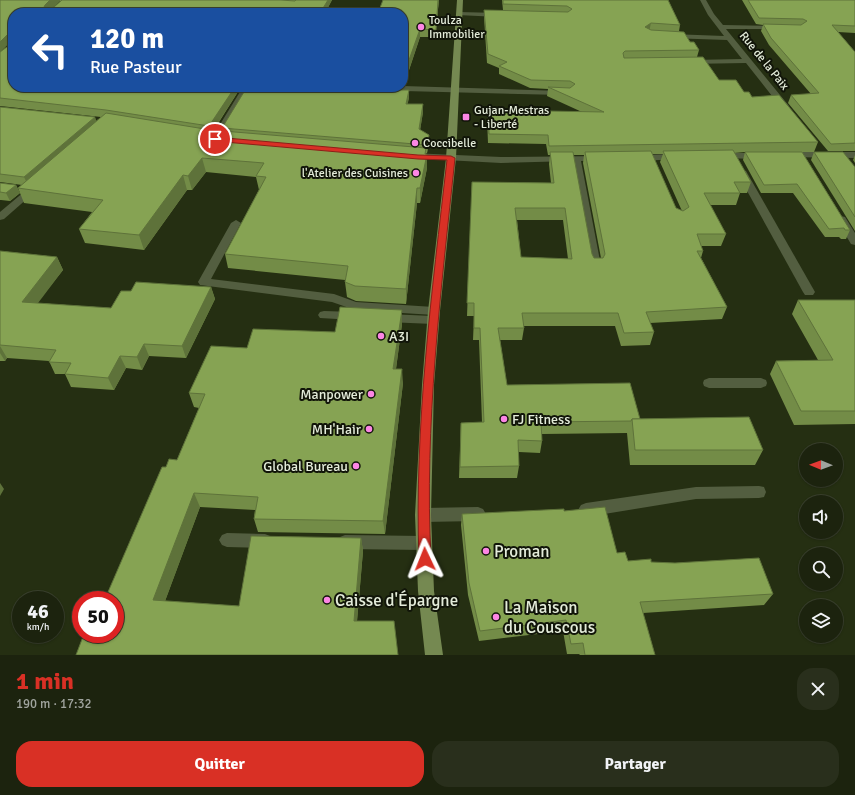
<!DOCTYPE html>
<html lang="fr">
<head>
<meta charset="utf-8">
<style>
  body { margin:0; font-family:Signika,sans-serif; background:#292f1c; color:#f1f3f6; height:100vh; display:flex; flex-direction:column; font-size:15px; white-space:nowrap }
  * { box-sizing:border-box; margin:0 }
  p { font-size:13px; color:#a0a49e }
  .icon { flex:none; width:22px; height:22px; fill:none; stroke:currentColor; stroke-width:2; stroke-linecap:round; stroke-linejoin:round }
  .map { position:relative; height:655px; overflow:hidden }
  .side { display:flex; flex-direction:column; background:#1c230e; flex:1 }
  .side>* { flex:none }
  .banner { position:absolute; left:8px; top:8px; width:400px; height:84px; border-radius:16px; box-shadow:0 1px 3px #0004,0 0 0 1px #3a402e; background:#1a4fa0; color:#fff; overflow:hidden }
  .needle { width:26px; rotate:271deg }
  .controls { position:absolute; left:799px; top:443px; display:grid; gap:8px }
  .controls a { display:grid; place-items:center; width:44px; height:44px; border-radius:50%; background:#1c230e; box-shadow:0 1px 3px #0004,0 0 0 1px #3a402e; font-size:20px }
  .speed { position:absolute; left:12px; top:591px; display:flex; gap:8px; font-size:20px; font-weight:700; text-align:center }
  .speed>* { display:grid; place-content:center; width:52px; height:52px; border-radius:50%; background:#1c230e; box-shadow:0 1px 3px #0004,0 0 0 1px #3a402e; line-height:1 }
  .speed small { font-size:10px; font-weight:400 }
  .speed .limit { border:6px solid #d22; background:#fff; color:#111 }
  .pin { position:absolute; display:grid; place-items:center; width:34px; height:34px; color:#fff; margin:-17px; border:2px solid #fff; border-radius:50%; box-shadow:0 1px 4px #0007 }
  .me { position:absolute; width:44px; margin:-22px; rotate:358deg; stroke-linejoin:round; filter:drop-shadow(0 0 3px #0008) }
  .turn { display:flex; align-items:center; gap:14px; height:84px; padding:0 16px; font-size:18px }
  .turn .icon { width:52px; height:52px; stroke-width:2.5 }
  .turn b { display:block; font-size:28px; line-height:34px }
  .round { display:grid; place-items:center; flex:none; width:42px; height:42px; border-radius:16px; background:#292f1c }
  .headline { display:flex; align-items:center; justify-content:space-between; height:68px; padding:0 16px }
  h1 { font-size:24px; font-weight:700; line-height:30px; color:#d93025 }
  .button { display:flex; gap:8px; margin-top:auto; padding:8px 16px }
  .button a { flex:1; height:46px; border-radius:16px; background:#d93025; color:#fff; font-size:16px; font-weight:700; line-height:46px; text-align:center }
  .button a+a { background:#292f1c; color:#f1f3f6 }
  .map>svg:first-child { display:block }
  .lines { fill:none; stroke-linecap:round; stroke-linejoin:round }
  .minor { fill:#535e40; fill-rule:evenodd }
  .major { fill:#758951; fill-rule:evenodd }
  .wall { fill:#738c47; fill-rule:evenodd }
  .shaded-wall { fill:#5e723a }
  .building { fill:#86a353; stroke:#5e723a; fill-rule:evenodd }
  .route { fill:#d93025; stroke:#8d1f18 }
  .poi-dot { fill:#fc86e4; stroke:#111509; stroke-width:1.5 }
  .labels { text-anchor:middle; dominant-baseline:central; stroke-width:4; stroke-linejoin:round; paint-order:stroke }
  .far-poi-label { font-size:12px; fill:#e4ecda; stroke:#111509; text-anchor:start }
  .far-street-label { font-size:12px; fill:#e4ecda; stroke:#111509 }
  .poi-label { font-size:14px; fill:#e4ecda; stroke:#111509; text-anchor:end }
  .near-poi-label { font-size:17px; fill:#e4ecda; stroke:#111509; text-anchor:start }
</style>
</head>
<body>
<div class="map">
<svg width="855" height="655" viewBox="0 0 855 655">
  <rect width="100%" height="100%" fill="#252f12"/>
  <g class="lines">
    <g class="minor">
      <path d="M700 0H706L714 14 723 25 780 26V28L778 29H726L789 106 790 108 789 110H783L746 63 688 64V60H691L742 59 727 40 668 38 667 36 671 34 724 36 708 15Z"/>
      <path d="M459 12 499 13 502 15 499 17 457 15V13Z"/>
      <path d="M403 86 562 91 566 93 562 95 404 91 394 87Z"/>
      <path d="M243 87H251L218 141H212L211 139Z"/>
      <path d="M786 152H855V158L783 157 781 155Z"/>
      <path d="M411 153 501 157 603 156 605 158 603 160 581 161 601 266 600 269H592L591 266 572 161 501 163 408 158 406 156 408 154Z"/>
      <path d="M720 153H760L765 156 760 159 717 158 715 156 717 154Z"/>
      <path d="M678 154 681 155 683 157 681 159 638 161 633 158 638 155Z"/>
      <path d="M741 168 746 171 815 292 813 295H805L803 292 736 171Z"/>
      <path d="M34 185 37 186 39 188 37 190 4 219 0 220V212L31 186Z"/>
      <path d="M841 216 845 217 855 233V245L851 244 836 219Z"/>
      <path d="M236 220 241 223 211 279 334 294 356 302 434 307 438 308 440 311 438 314 434 315 355 310 332 302 200 285 198 282 231 223Z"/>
      <path d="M324 311 354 312 358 313 360 316 358 319 354 320 320 318 318 315 320 312Z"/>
      <path d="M387 314 433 316 437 317 439 320 437 323 433 324 387 322 383 321 381 318 383 315Z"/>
      <path d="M709 378H761L766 380 767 383 766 386 761 388H709L704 386 703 383 704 380Z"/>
      <path d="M759 486 764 487 766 492 764 497 759 498 696 499 586 517 581 515 578 510 581 505 586 503 696 487Z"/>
      <path d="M478 507 483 509 486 514 483 519 478 521 423 522 418 520 415 515 418 510 423 508Z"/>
      <path d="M227 533 265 534 270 536 273 541 270 546 265 548 227 547 222 545 219 540 222 535Z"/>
      <path d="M345 535 424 536 430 538 432 543 430 548 424 550 345 549 340 547 337 542 340 537Z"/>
    </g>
    <path class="major" d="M457 0H463L456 158 440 311 434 385 431 515 434 591 443 655H425L418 591 415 515 422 385 428 311 446 158Z"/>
  </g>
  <g class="wall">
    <path d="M0 0H332L325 13H13L241 87 214 130H222V128L401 90H409V98L407 104 423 112 420 130 429 135V143L427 153H426V154H427V168L420 203H417L406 304 356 301 347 297 345 282V280L228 268 225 254 259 190 256 177 206 172 192 190H187L144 250 85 243 79 229 92 212 24 203 18 188 22 185 0 182V107L95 117 96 121 101 117 0 106V52L11 44V43L10 42 0 52ZM60 1H61L54 7H53Z"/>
    <path d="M383 0H439L435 37H420L404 85Z"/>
    <path d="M502 0H668L680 25 679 31 699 50 697 57 719 80 752 97 818 142 814 152H750H802L850 230 846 239H841L839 237H825L793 193H761L743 160 745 152 734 153 751 182 747 193H740L736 205H710L726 234 721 246H701L703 251 701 258 727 307 722 319 650 323 654 332 650 345 621 346 615 326H524V328L522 340H500L507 385 763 450 755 465H630L627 433 542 434V441L540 453 519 452V466L517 478H459L461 423 482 422 479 340H473L474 316H467L472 182 551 183 549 164 550 155H548L546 144 488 143 487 119 488 110 582 112 547 96 548 89 530 88 499 74V68L487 63 484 17V10H503ZM652 154H663L660 162 682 211 676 208ZM573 155H584L583 163 601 258H594L592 254ZM517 220H563L568 259 521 257Z"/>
    <path d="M742 0H855V33L838 32 855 52V151H828L788 103 791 95 811 94 769 45 761 31 763 25 756 24Z"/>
    <path d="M814 152 855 167V231L811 160Z"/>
    <path d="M855 155V163L853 160Z"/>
    <path d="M0 183 16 185 20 193 10 201 1 200H0Z"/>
    <path d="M0 251 57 257 63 270 37 303 111 308 131 291 211 287 215 299 186 358 149 356 142 370 126 368 114 390 71 387 65 374H55L49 361 7 358 5 361H0Z"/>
    <path d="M798 300H855V424L794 425 770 374 776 361 818 360 792 314Z"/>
    <path d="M402 310V324L396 369 403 383 385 534 258 532 254 519 255 510 200 507 165 601 239 606 361 538 363 551 357 621 398 655 105 599 166 467 177 460 199 408 194 407 189 393 247 348 335 332Z"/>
    <path d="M564 511 617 553 628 561 651 562 773 594 764 605 643 613 655 655H580L579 654H567L563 631 479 641 468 595 461 525 462 514Z"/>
  </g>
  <g class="shaded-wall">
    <path d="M50 0H60V1L47 12 44 7 45 5Z"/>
    <path d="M328 0H332L325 13H320Z"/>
    <path d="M438 0H439L435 37 436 30Z"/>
    <path d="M651 23 649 32 645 27Z"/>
    <path d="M420 29V37L404 85H403V77Z"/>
    <path d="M7 35 10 42 0 52V42Z"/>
    <path d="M235 87H241L211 134 209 126Z"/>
    <path d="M409 90V98L406 112V104Z"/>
    <path d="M423 104V112L419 137V129Z"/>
    <path d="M95 117 97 125 28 185 24 177Z"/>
    <path d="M429 135V143L427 153V145Z"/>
    <path d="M426 148V159L427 154V168L420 203V188Z"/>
    <path d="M202 158 206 172 192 190 188 176Z"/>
    <path d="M183 175 187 190 144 250 139 235Z"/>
    <path d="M16 185 20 193 10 201 6 193Z"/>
    <path d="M417 188V203L406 304V289Z"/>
    <path d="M57 257 63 270 29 315 22 302Z"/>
    <path d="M211 287 215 299 186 358 182 346Z"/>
    <path d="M402 310V324L394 383 393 369Z"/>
    <path d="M144 344 149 356 142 370 137 357Z"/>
    <path d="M0 346 7 358 5 361 0 353Z"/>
    <path d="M120 356 126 368 114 390 108 378Z"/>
    <path d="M402 369 403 383 385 534 383 521Z"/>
    <path d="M0 483 4 489 0 496Z"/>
    <path d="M194 493 200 507 161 612 153 600Z"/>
    <path d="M361 538 363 551 356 633 354 621Z"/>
  </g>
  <g class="building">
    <path d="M0 0H50L45 5 44 7H54L62 0H281L295 1 296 0H328L320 13H13V87H235L209 126 106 110 0 98V52L11 44V36L7 35 0 42Z"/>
    <path d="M383 0H438L436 30 420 29 403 77V13H378Z"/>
    <path d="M503 0H668L680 25 651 23 645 27 651 30 684 32 690 42H694L699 50 625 51 623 53 624 58 703 57 719 80H736L744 92H749L752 97 779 95 818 142 549 146 548 135 489 134 488 110 604 112 548 87 570 88 575 84 570 81 531 80 499 66 507 62 488 54 484 10 568 12 572 9 567 6 503 4Z"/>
    <path d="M748 0H855V26L832 25 855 52V143L831 144 791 95 819 93 771 38 763 24 801 25 807 21 803 19 759 18Z"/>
    <path d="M247 87H400L399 90H409L406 104H423L419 129 429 135 427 145 222 128Z"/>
    <path d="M0 107 95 117 24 177 0 174Z"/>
    <path d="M106 113 211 130 426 148 425 154H427L420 188H417L406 289 355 286 345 282 348 266 225 254 266 177 256 176 264 163 202 158 188 176 183 175 139 235 79 229 103 200 18 188Z"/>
    <path d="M733 150 751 182H734L740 193H704L726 234H697L703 251H697L727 307 646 312 654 332 624 333 618 313H522L524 328H498L507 385 630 383 640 419H632L631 421 541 422 542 441 518 440 519 466 460 467 461 423 484 422 480 328H474V303H467L472 182 554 183 550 152H573L592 254 594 258H603L605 254 585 152 651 151 676 208 683 211 689 207 663 151ZM515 208H565L572 259 521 257Z"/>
    <path d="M745 152H802L850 230H845L844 228 829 229 797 184 764 185Z"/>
    <path d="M814 152H843L855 167V217Z"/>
    <path d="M0 183 16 185 6 193 0 192Z"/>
    <path d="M0 251 57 257 22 302 111 308 121 291H131L136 282 211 287 182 346 144 344 137 357 120 356 108 378 65 374 71 363 49 362 56 350 0 345Z"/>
    <path d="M798 300H855V411H801L776 361 833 360Z"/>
    <path d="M340 307 402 310 393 369H402L383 521 254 519 258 497 194 493 153 600 239 606 251 536 361 538 354 621H394L398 655H76L84 634H115V600H99V599H105L162 467H166L169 459 177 460 205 394 189 393 211 346 247 348 253 329 335 332Z"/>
    <path d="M749 417 763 450H635L632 419Z"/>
    <path d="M605 507 617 553 625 552 628 561 651 559V562L675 563 759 558 773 594 640 602 655 655H585L583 643 571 644 566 620 480 631 469 583 462 514 564 509V511Z"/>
  </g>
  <path class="route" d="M215 137 418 155 451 156 455 158C441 291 424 425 431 559L429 563 425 565 421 563 419 559C414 426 432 292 447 160L418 159 213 141V138Z"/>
  <g class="poi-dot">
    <circle cx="421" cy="27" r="4"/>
    <rect x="462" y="113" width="8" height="8" rx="2"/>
    <circle cx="415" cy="143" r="4"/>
    <circle cx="416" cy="173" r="4"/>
    <circle cx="381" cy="336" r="4"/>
    <circle cx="371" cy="394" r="4"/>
    <circle cx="504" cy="419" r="4"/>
    <circle cx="369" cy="429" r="4"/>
    <circle cx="356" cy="466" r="4"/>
    <circle cx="486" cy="551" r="4"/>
    <circle cx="327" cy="600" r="4"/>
    <circle cx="496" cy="617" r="4"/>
  </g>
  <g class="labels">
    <g class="far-poi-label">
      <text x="429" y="20">Toulza<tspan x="429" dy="14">Immobilier</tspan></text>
      <text x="474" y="110">Gujan-Mestras<tspan x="474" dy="14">- Liberté</tspan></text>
      <text x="423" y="143">Coccibelle</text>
      <text x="408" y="173" text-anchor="end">l'Atelier des Cuisines</text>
    </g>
    <g class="far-street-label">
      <text transform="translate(764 61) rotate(51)">Rue de la Paix</text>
    </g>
    <g class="poi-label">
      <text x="389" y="336" text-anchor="start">A3I</text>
      <text x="363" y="394">Manpower</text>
      <text x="512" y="419" text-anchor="start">FJ Fitness</text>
      <text x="361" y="429">MH'Hair</text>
      <text x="348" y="466">Global Bureau</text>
    </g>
    <g class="near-poi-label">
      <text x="494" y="551">Proman</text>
      <text x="335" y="600">Caisse d'Épargne</text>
      <text x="504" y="607">La Maison<tspan x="504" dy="20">du Couscous</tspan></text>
    </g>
  </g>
</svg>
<div class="controls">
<a><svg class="needle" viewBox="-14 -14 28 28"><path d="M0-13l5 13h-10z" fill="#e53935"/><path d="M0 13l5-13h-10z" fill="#a0a49e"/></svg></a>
<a><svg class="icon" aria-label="sound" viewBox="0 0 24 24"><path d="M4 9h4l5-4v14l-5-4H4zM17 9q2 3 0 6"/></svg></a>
<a><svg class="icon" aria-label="search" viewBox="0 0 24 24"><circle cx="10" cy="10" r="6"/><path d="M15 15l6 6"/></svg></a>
<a><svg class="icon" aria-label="layers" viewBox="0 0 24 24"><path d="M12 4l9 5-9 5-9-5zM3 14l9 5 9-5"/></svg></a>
</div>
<div class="speed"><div>46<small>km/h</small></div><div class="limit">50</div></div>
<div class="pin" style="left:215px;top:139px;background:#d93025"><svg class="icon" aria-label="arrive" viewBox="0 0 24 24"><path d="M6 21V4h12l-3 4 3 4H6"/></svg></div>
<svg class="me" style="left:425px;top:559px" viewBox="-20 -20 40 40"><path d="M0-17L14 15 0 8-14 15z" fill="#d93025" stroke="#fff" stroke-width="4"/></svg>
<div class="banner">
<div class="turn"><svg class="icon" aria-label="left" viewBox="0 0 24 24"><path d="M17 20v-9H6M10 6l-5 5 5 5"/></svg><div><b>120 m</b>Rue Pasteur</div></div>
</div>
</div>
<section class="side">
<div class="headline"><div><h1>1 min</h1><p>190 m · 17:32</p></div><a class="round"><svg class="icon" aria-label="close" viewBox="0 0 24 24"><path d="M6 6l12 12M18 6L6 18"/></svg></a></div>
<div class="button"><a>Quitter</a><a>Partager</a></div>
</section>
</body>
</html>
